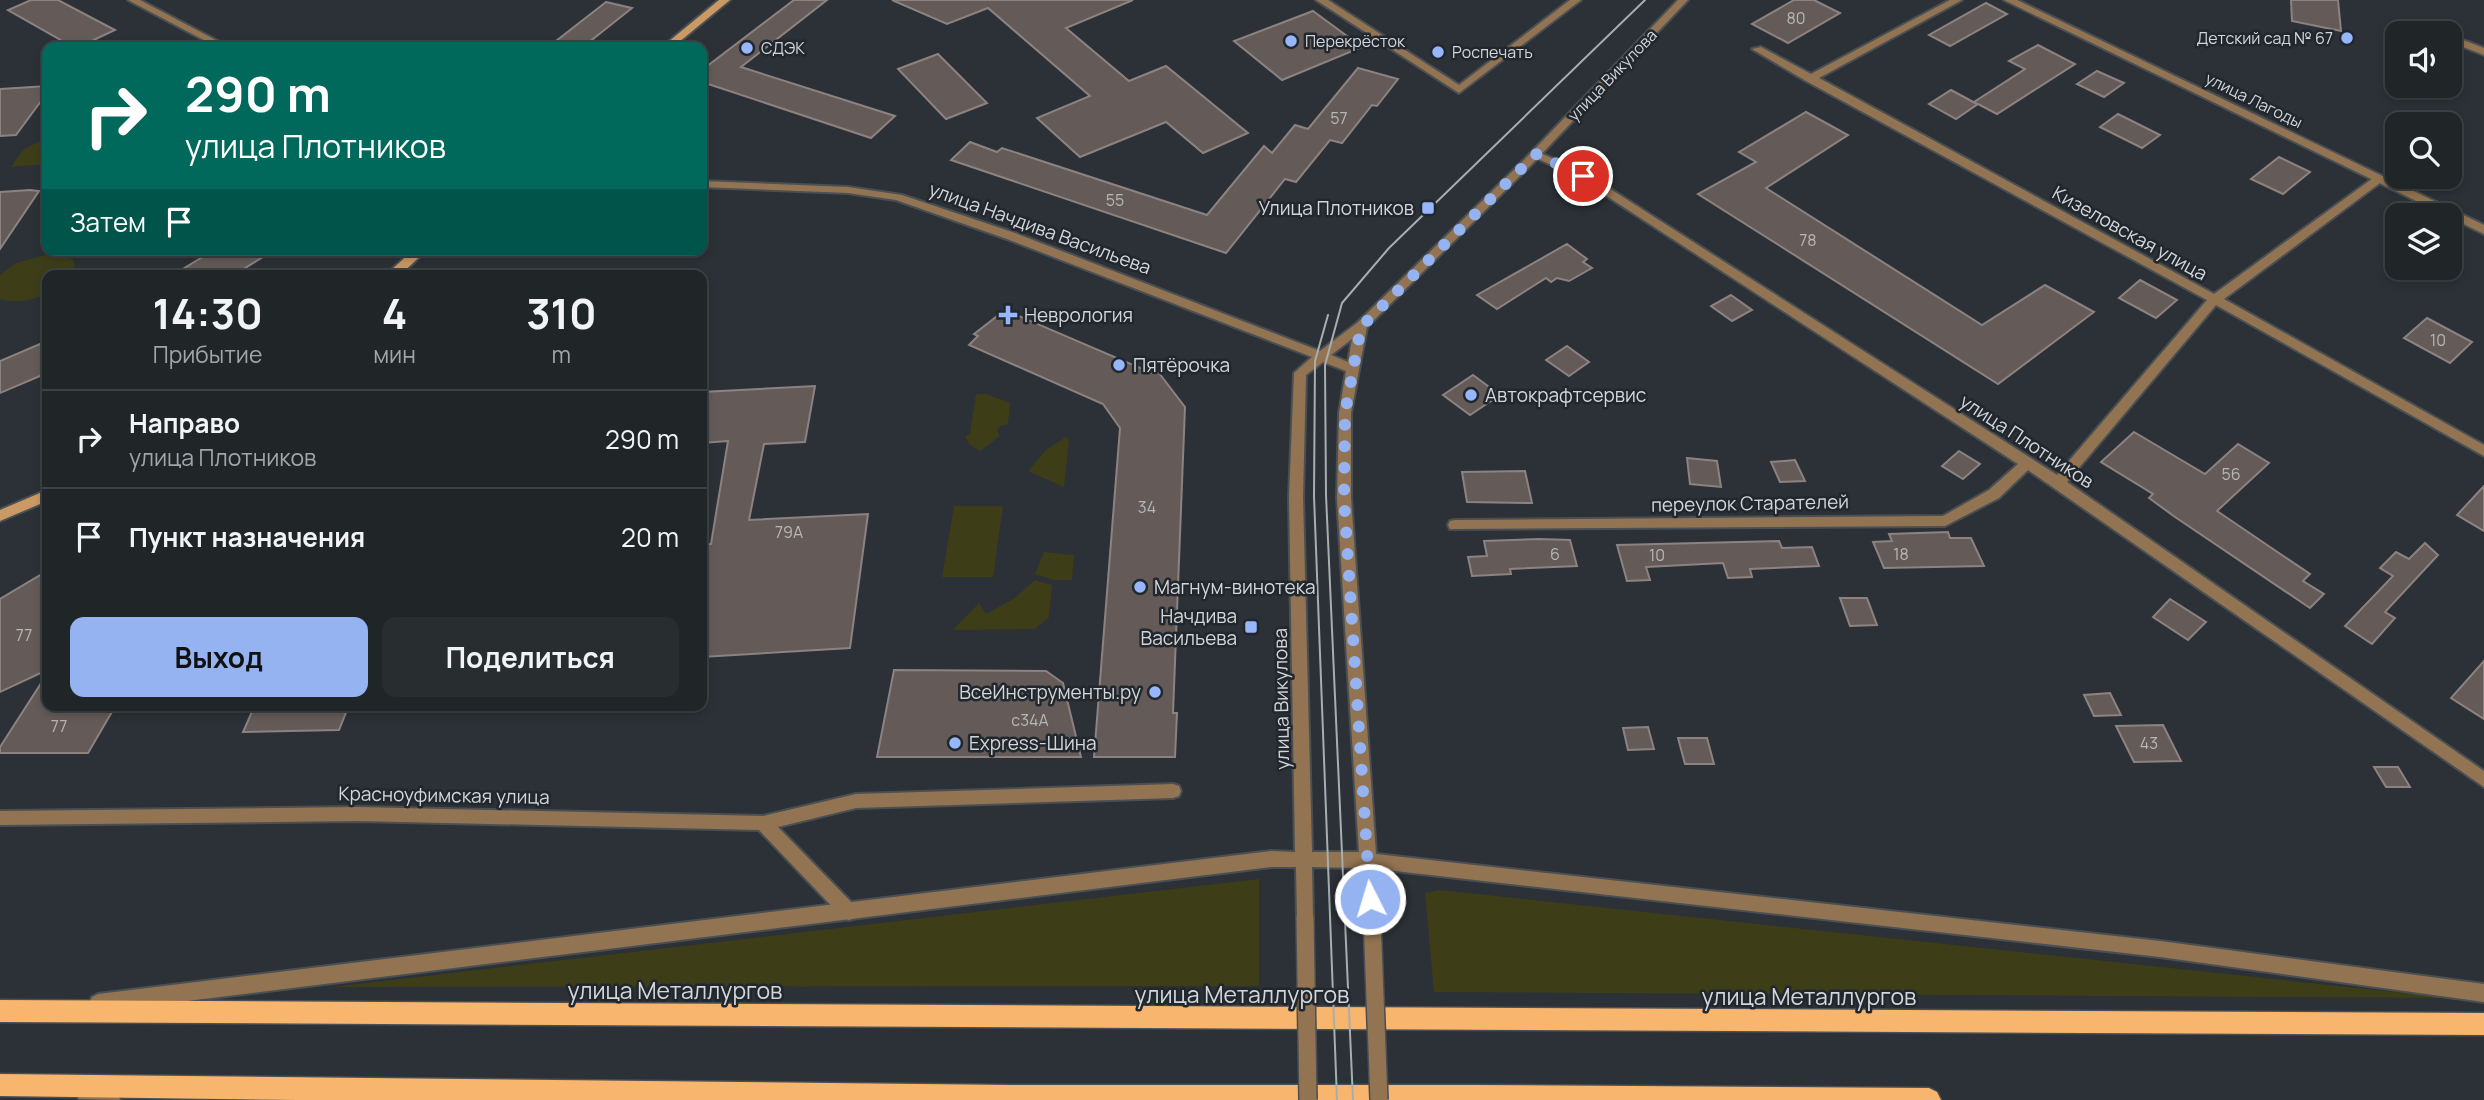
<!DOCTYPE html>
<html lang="ru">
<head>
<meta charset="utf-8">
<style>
  body { margin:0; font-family:Manrope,sans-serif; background:#282d30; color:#f1f3f6; height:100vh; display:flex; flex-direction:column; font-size:26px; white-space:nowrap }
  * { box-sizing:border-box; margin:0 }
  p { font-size:23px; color:#a2a5a8 }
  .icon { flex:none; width:38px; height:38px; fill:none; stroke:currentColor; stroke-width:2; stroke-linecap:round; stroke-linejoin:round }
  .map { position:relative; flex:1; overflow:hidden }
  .panel { position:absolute; left:42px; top:270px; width:665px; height:441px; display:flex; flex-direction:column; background:#202528; border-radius:14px; box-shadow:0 4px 10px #0003,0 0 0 2px #3d4245 }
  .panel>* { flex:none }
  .banner { position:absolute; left:42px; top:42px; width:665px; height:214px; border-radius:14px; box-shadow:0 4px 10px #0003,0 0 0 2px #3d4245; background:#00695c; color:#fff; overflow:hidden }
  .fabs { position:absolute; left:2385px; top:21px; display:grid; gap:14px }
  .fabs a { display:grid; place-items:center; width:77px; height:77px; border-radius:14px; background:#202528; box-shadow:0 4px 10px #0003,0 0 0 2px #3d4245; font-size:35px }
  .pin { position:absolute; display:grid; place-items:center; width:60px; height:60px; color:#fff; margin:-30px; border:4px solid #fff; border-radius:50%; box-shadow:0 2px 7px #0007 }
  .me { position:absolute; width:77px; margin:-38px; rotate:355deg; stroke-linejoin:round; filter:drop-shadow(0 0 5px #0008) }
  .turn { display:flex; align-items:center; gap:24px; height:147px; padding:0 28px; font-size:32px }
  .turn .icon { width:91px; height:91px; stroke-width:2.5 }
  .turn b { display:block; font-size:49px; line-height:60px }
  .then { display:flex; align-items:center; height:66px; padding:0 28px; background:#0003; gap:14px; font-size:26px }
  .eta { display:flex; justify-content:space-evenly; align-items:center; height:119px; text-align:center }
  .eta b { font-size:42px; font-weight:700; line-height:49px }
  .primary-button { display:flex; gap:14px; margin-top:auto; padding:14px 28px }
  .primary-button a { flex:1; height:80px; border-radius:14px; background:#95b2f1; color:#111; font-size:28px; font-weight:700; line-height:80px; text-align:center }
  .primary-button a+a { background:#282d30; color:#f1f3f6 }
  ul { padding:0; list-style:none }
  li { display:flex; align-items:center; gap:21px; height:98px; padding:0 28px; border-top:2px solid #3d4245 }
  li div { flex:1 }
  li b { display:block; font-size:26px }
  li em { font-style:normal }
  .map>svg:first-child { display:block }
  .green { fill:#3d3e18 }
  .building { fill:#645b58; stroke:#8c8280; stroke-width:2 }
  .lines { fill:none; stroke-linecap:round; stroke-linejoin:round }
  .minor-casing { stroke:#494f53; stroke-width:4 }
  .tertiary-casing { stroke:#494f53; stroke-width:4 }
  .secondary-casing { stroke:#494f53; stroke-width:4 }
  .primary-casing { stroke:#494f53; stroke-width:3 }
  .minor { fill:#937452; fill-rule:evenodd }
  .tertiary { fill:#937452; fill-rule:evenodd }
  .secondary { fill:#cb9963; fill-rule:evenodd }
  .primary { fill:#f7b56e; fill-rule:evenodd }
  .tram { stroke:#a8adb0; stroke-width:2 }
  .tertiary-bridge-casing { stroke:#494f53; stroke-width:20; stroke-linecap:butt }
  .tertiary-bridge { stroke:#937452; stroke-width:17 }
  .route { stroke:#95b2f1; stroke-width:12; stroke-dasharray:0 21.6 }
  .poi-dot { fill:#96b6fd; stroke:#21272c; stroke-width:2.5 }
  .labels { text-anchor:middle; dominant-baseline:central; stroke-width:5; stroke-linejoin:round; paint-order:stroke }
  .number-label { font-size:16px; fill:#b6b7b9 }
  .far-poi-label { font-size:16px; fill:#d2d6d9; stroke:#21272c; text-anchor:start }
  .far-street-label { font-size:16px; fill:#d2d6d9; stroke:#21272c }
  .poi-label { font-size:19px; fill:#d2d6d9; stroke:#21272c; text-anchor:start }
  .street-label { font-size:19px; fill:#d2d6d9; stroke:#21272c }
  .near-street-label { font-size:23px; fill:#d2d6d9; stroke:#21272c }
</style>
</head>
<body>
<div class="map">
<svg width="2484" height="1100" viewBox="0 0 2484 1100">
  <rect width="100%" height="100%" fill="#2b3136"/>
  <g class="green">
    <path d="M47 137V164L11 167 23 150Z"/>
    <path d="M49 254 72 259 75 264 72 275H47V294C32 300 16 304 0 299V275L16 263Z"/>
    <path d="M976 394H986L1010 403 1008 424 1000 426 997 431 1000 436 980 451 970 445 965 436 970 434Z"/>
    <path d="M1066 437 1069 441 1064 487 1028 471 1047 449Z"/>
    <path d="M954 506H1003L993 577H942Z"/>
    <path d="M1044 552 1074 555 1072 580H1053L1035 574Z"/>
    <path d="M1035 580 1052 585 1049 617 1035 629 953 630 979 603 986 614 1015 598Z"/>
    <path d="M1259 879V986L332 987Z"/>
    <path d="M1439 890 2451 998 1434 992 1425 893Z"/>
  </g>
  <g class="building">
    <path d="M31 0H58L115 30 79 47H73L8 10Z"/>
    <path d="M794 0H827L741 67 895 116 871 138 702 82V70Z"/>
    <path d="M892 0H1133L1066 28 1129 81 1166 66 1248 133 1203 153 1166 122 1080 157 1037 118 1090 96 988 8 947 24Z"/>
    <path d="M1794 0H1814L1840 13 1788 43 1752 24Z"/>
    <path d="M2291 0H2338L2341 31 2292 21Z"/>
    <path d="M606 2 632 8 583 47 556 41Z"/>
    <path d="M1986 3 2007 14 1950 46 1929 35Z"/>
    <path d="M1313 11 1362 47 1282 80 1234 41Z"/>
    <path d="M2038 45 2075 64 1997 114 1978 104 1956 119 1929 104 1951 90 1977 104 1974 102 2025 69 2009 61Z"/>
    <path d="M938 54 987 103 946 119 898 69Z"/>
    <path d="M1358 68 1398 79 1377 106 1372 105 1342 143 1330 140 1296 182 1285 179 1226 253 951 160 970 142 997 152 1002 148 1207 215 1264 146 1272 153 1295 125 1308 129Z"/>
    <path d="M2097 71 2124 83 2104 97 2077 84Z"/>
    <path d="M47 86V93L16 135 0 136V89Z"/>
    <path d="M1806 112 1848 135 1766 188 1982 325 2045 285 2094 312 1998 384 1698 194 1756 162 1739 152Z"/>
    <path d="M2118 114 2160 135 2142 148 2100 127Z"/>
    <path d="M2279 157 2310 172 2283 194 2251 179Z"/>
    <path d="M30 190 39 191 0 249V192Z"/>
    <path d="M1567 244 1587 259 1583 262 1592 268 1569 281 1557 278 1551 282 1546 278 1497 309 1477 295Z"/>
    <path d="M214 250H274L234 275H173Z"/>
    <path d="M2140 280 2177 300 2156 318 2119 298Z"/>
    <path d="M1731 295 1752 310 1732 321 1711 306Z"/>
    <path d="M1005 310 1154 374 1159 373 1185 407 1173 713H1177L1175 757H1094L1120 428 1103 404 969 345 978 336 974 334Z"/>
    <path d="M2427 318 2472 342 2450 363 2404 338Z"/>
    <path d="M47 341V373L0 393V361Z"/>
    <path d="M1567 346 1589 362 1569 376 1546 360Z"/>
    <path d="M1473 375 1500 395 1470 415 1443 395Z"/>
    <path d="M815 386 805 442 764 444 749 520 868 514 850 648 702 657V545L711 544 728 441 702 443V392Z"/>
    <path d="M2134 432 2205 474 2238 444 2269 463 2217 511 2310 574 2303 581 2324 594 2310 608 2175 517 2149 498 2153 494 2101 462Z"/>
    <path d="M1959 451 1980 464 1963 479 1942 466Z"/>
    <path d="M1687 458 1717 461 1721 487 1690 484Z"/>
    <path d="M1795 460 1805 481 1780 482 1771 462Z"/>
    <path d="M1525 471 1532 503 1467 502 1462 472Z"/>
    <path d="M2484 486V531L2457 515Z"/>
    <path d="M1948 532 1950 538H1971L1984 566 1884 568 1873 542 1892 541 1889 534Z"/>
    <path d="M1539 539 1570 540 1577 566 1510 569 1511 574 1472 576 1468 557 1487 556 1484 541Z"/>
    <path d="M1779 541 1782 548 1812 547 1819 566 1750 569 1752 577 1728 578 1723 563 1646 567 1650 580 1627 581 1617 545Z"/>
    <path d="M2425 543 2438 555 2385 612 2395 618 2372 644 2345 626 2393 576 2380 568 2396 552 2409 559Z"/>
    <path d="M47 571V670L0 692V599Z"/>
    <path d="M1840 598H1867L1877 625 1850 626Z"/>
    <path d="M2170 599 2206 622 2188 640 2153 617Z"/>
    <path d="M2484 661V719L2451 698Z"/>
    <path d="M894 670 1046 671 1063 683 1081 757H877Z"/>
    <path d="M47 674V705H116L88 753H0V747Z"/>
    <path d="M2110 693 2121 715 2094 716 2084 695Z"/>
    <path d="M255 705H349L339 730 243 732Z"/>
    <path d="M2163 725 2181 761 2134 762 2116 726Z"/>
    <path d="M1648 727 1654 749 1628 750 1623 728Z"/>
    <path d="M1678 738H1707L1714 764H1685Z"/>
    <path d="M2374 767H2398L2410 787H2386Z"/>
  </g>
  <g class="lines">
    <g class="minor-casing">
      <g id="minor">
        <path d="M1316 0H1328L1459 85 1570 0H1581L1459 93Z"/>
        <path d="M1950 0H1962L1819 78 2214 294 2376 176H2384V180L2224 299 2484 445V456L2216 305 2067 482 2484 771V787L2028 470 1999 498 1945 526 1450 529 1448 525 1450 521 1455 520 1943 516 1989 490 2018 464 1579 178 1532 156V152L1536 151 1587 174 2057 475 2207 300 1806 81 1752 49 1761 47 1811 74Z"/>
        <path d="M2450 35 2484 48V55L2450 42Z"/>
        <path d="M1173 784 1179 786 1181 791 1179 796 1173 798 856 808 778 827 855 906 857 912 855 918 849 920 843 918 759 830 358 821 0 825V811L358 807 763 816 856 794Z"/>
      </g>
    </g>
    <g class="tertiary-casing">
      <g id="tertiary">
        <path d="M128 0H140L229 47H217Z"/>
        <path d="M1678 0H1688L1531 165 1367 327 1351 413V498L1376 854 2160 941 2484 984V1002L2160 957 1377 869 1380 919 1378 925 1372 927 1366 925 1364 919 1360 868 1312 867 1313 918 1311 924 1305 926 1299 924 1297 918 1296 867H1271L98 1012 92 1009 89 1003 92 997 98 994 1271 851 1295 852 1289 497 1294 373 1312 357 1007 239 896 200 848 193 702 187V181L848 187 902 195 1015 233 1320 351 1357 323 1523 161ZM1352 339 1348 362 1331 355ZM1323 362 1346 371 1339 413 1337 498 1359 852H1312L1303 497 1306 375Z"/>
        <path d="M2004 0H2017L2484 225V234Z"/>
        <path d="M85 1084 118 1093 120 1100 79 1099 76 1093 79 1087Z"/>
      </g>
    </g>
    <g class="secondary-casing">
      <g id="secondary">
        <path d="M719 0H730L673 47H662Z"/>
        <path d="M413 250H427L400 275H386Z"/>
        <path d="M47 490V501L0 521V510Z"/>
      </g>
    </g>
    <g class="primary-casing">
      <g id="primary">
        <path d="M0 1000 2484 1013V1035L0 1022Z"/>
        <path d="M0 1074 1011 1085H1473L1929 1088 1937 1092 1941 1100H298L0 1096Z"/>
      </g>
    </g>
    <use href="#minor" class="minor"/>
    <use href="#tertiary" class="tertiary"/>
    <use href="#secondary" class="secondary"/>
    <use href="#primary" class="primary"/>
    <g class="tram">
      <path d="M1328 315 1315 361 1314 496 1337 1100"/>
      <path d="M1353 1100 1326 495 1325 365 1342 303 1389 248 1645 0"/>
    </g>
    <g class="tertiary-bridge-casing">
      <g id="tertiary-bridge">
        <path d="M1305 918 1308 1100"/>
        <path d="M1372 919 1379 1100"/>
      </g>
    </g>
    <use href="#tertiary-bridge" class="tertiary-bridge"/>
  </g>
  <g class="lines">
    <path class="route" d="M1370 899 1344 498 1345 413 1361 327 1536 154 1583 176"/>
  </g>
  <g class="poi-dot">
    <circle cx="2347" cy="38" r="7"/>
    <circle cx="1291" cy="41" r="7"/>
    <circle cx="747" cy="48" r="7"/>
    <circle cx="1438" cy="52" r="7"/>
    <rect x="1421" y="201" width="14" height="14" rx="3.5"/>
    <path d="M1004.5 304.5h7v7h7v7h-7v7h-7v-7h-7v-7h7z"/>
    <circle cx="1119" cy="365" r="7"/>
    <circle cx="1471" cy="395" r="7"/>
    <circle cx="1140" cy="587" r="7"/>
    <rect x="1244" y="620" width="14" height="14" rx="3.5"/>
    <circle cx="1155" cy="692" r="7"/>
    <circle cx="955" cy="743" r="7"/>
  </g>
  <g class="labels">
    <g class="number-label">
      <text x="1796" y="18">80</text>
      <text x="1339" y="118">57</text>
      <text x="1115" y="200">55</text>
      <text x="1808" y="240">78</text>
      <text x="2438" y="340">10</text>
      <text x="2231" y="474">56</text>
      <text x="1147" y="507">34</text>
      <text x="789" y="532">79А</text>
      <text x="1555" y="554">6</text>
      <text x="1901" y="554">18</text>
      <text x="1657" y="555">10</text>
      <text x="24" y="635">77</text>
      <text x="1030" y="720">с34А</text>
      <text x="59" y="726">77</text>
      <text x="2149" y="743">43</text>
    </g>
    <g class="far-poi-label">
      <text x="2333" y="38" text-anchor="end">Детский сад № 67</text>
      <text x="1305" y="41">Перекрёсток</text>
      <text x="761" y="48">СДЭК</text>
      <text x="1452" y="52">Роспечать</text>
    </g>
    <g class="far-street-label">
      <text transform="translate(1612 75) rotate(-46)">улица Викулова</text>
      <text transform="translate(2254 100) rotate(26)">улица Лагоды</text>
    </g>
    <g class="poi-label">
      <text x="1414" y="208" text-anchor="end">Улица Плотников</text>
      <text x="1024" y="315">Неврология</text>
      <text x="1133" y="365">Пятёрочка</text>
      <text x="1485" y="395">Автокрафтсервис</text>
      <text x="1154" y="587">Магнум-винотека</text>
      <text x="1237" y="616" text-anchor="end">Начдива<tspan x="1237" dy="22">Васильева</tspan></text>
      <text x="1141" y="692" text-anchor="end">ВсеИнструменты.ру</text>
      <text x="969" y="743">Express-Шина</text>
    </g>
    <g class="street-label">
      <text transform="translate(1040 228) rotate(20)">улица Начдива Васильева</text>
      <text transform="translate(2130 233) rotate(29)">Кизеловская улица</text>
      <text transform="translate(2027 441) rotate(33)">улица Плотников</text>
      <text transform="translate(1750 503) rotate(-1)">переулок Старателей</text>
      <text transform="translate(1281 699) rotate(-91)">улица Викулова</text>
      <text transform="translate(444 795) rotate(1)">Красноуфимская улица</text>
    </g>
    <g class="near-street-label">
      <text x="675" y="990">улица Металлургов</text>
      <text x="1242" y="994">улица Металлургов</text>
      <text x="1809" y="996">улица Металлургов</text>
    </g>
  </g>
</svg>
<div class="fabs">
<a><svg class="icon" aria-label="sound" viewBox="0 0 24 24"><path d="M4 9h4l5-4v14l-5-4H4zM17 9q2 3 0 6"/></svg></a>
<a><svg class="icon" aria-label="search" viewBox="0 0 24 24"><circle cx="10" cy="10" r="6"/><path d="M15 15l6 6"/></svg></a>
<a><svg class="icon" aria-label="layers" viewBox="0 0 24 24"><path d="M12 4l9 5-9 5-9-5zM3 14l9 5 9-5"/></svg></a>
</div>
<div class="pin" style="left:1583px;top:176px;background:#d93025"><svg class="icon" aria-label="arrive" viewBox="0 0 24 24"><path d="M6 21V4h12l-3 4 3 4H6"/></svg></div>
<svg class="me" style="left:1370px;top:899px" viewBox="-20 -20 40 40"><circle r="17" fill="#95b2f1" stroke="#fff" stroke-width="3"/><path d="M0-11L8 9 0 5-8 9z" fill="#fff"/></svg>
<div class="banner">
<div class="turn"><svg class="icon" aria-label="right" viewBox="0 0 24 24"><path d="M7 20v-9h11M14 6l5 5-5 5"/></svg><div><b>290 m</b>улица Плотников</div></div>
<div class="then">Затем<svg class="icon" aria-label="arrive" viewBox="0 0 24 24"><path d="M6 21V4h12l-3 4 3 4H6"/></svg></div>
</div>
<section class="panel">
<div class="eta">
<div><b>14:30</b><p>Прибытие</p></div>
<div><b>4</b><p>мин</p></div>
<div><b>310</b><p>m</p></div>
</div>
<ul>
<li><svg class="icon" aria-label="right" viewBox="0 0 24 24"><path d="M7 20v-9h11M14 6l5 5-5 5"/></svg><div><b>Направо</b><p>улица Плотников</p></div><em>290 m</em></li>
<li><svg class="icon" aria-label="arrive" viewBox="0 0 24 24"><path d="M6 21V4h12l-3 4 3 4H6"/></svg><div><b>Пункт назначения</b></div><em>20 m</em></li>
</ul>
<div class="primary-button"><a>Выход</a><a>Поделиться</a></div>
</section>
</div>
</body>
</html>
